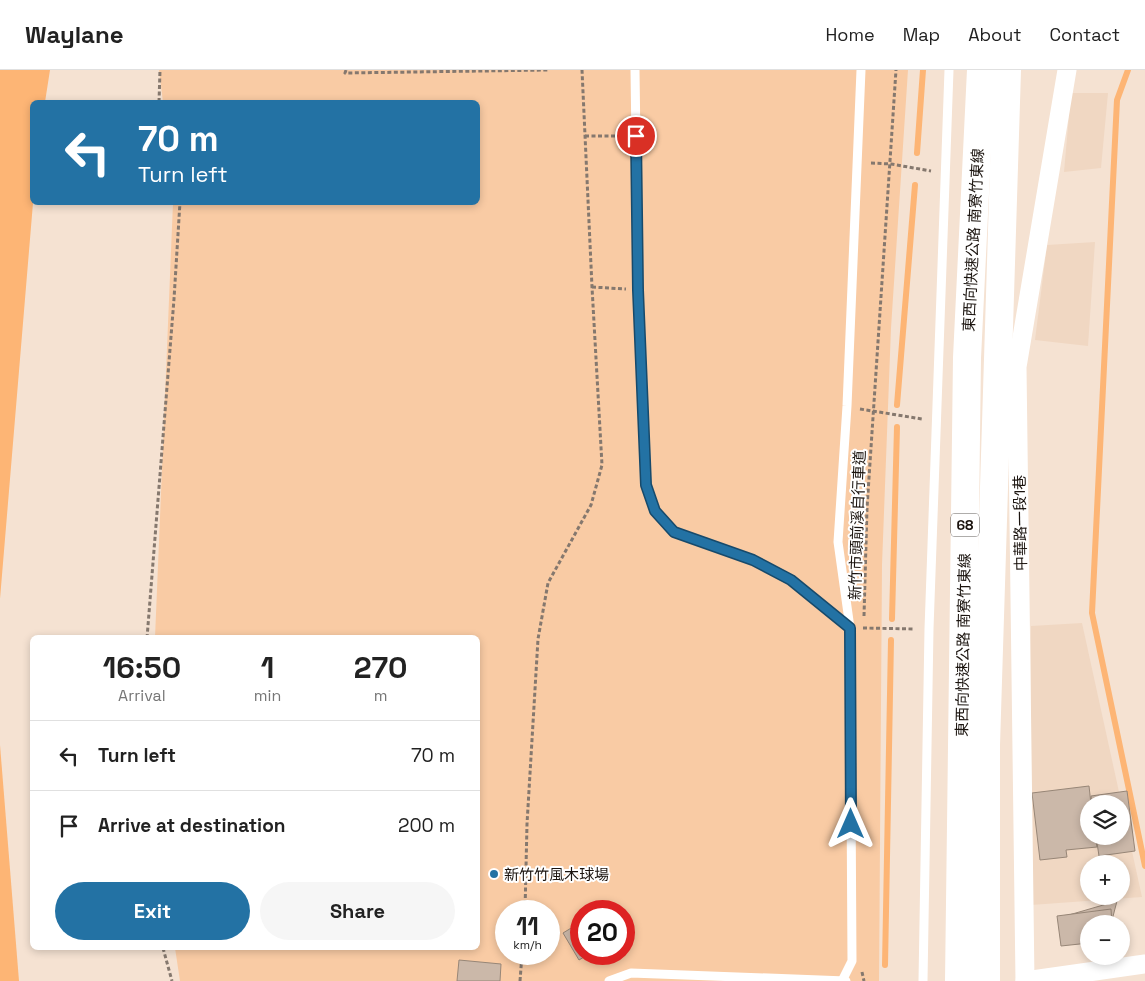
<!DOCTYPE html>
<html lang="en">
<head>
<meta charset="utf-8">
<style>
  body { margin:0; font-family:"Space Grotesk","Noto Sans TC",sans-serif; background:#f6f6f6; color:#222; height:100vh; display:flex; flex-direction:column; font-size:19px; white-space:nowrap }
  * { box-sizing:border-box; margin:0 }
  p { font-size:16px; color:#767676 }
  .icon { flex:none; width:28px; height:28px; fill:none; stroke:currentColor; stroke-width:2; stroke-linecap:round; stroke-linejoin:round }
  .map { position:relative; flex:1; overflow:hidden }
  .drawer { position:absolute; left:30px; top:565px; width:450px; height:315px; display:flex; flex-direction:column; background:#fff; border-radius:8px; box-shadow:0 2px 8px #0003 }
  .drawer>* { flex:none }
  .hud { position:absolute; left:30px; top:30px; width:450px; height:105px; border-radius:8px; box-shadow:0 2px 8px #0003; background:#2372a4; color:#fff; overflow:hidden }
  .buttons { position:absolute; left:1080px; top:725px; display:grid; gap:10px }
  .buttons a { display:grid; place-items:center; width:50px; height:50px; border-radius:50%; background:#fff; box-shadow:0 2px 8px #0003; font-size:25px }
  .speed { position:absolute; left:495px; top:830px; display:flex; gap:10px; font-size:25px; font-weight:700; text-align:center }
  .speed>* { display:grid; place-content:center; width:65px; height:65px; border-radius:50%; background:#fff; box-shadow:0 2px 8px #0003; line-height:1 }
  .speed small { font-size:12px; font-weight:400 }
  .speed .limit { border:8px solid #d22; background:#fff; color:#111 }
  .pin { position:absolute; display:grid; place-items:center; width:42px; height:42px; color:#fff; margin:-21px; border:2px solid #fff; border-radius:50%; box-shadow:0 1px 5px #0007 }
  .me { position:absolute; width:55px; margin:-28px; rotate:0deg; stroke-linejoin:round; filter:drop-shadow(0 0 4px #0008) }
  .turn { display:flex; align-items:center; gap:18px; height:105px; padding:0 25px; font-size:22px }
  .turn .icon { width:65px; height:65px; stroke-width:2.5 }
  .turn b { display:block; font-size:35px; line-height:42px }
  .eta { display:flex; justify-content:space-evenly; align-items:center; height:85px; text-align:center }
  .eta b { font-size:30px; font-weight:700; line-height:35px }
  .action { display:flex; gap:10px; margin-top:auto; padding:10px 25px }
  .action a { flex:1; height:58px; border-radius:30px; background:#2372a4; color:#fff; font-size:20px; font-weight:700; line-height:58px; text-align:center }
  .action a+a { background:#f6f6f6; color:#222 }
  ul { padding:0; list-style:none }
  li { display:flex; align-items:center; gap:15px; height:70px; padding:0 25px; border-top:1px solid #e0e0e0 }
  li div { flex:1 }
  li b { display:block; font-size:19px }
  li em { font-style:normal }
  header { display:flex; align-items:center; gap:30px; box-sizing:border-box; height:70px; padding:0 25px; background:#fff; border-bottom:1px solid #e0e0e0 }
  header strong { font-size:24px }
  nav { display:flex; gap:28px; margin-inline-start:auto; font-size:18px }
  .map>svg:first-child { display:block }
  .built { fill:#f0d7c2; fill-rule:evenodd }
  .green { fill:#f9cba4; fill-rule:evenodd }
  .water { fill:#fdb575 }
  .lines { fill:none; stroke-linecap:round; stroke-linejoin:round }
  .stream { stroke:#fdb575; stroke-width:6 }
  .building { fill:#cbb8a9; stroke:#978677 }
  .path { stroke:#85786e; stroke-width:3; stroke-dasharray:4 2.5; stroke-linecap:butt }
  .service { stroke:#fff; stroke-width:9 }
  .minor { stroke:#fff; stroke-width:19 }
  .trunk { stroke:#fff; stroke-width:28 }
  .route-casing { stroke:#174a6b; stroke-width:12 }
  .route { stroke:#2372a4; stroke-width:9 }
  .poi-dot { fill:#2372a4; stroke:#fff; stroke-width:2 }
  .labels { text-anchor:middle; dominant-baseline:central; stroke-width:4; stroke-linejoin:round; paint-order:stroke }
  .shield { fill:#fff; stroke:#5f5a56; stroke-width:1 }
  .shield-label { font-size:14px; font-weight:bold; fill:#1a130e }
  .street-label { font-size:15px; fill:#1a130e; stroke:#fff }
  .poi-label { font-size:15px; fill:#1a130e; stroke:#fff; text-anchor:start }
</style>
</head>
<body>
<header>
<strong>Waylane</strong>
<nav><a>Home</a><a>Map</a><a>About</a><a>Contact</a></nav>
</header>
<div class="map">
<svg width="1145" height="911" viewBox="0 0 1145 911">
  <rect width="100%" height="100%" fill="#f5e2d2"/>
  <g class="built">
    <path d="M1071 23H1108L1101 98 1064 102Z"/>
    <path d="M1095 172 1088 276 1035 270 1047 175Z"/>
    <path d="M1082 553 1142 827 1031 835V556ZM1089 734H1121V766H1089ZM1089 794H1121V826H1089Z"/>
  </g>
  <path class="green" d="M159 0H908L891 258 882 495 879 911H180L175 878H478V568H155L173 133 478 132V32H163ZM506 841H549V884H506ZM581 841H624V884H581Z"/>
  <g class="water">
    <path d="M0 0H50L45 32H32L33 133 0 529Z"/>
    <path d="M0 675 19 911H0Z"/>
  </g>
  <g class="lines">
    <g class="stream">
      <path d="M1128 0 1117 30 1092 543 1145 796"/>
      <path d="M917 83 923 0"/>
      <path d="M897 335 915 115"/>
      <path d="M892 549 897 357"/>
      <path d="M885 895 891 570"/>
    </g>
  </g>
  <g class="building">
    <path d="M1089 716 1091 734H1089V766H1095L1097 777 1066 780 1067 787 1040 790 1032 723Z"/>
    <path d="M1127 721 1135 781 1099 786 1096 766H1121V734H1092L1091 726Z"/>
    <path d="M1117 831 1111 854H1089V873L1065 874 1062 847Z"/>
    <path d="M1111 839 1112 854H1089V873L1061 876 1057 846Z"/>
    <path d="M581 852V884H589L579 890 563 863Z"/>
    <path d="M459 890 501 894 500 911H457Z"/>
  </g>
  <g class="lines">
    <g class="path">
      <path d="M346 0 345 3 549 0"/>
      <path d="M159 32 160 0"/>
      <path d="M585 66H622"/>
      <path d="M871 93 891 94 931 101"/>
      <path d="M592 217 626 219"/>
      <path d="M860 339 922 349"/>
      <path d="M864 546 867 438 896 0"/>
      <path d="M863 558 915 559"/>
      <path d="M147 568 174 229 180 132"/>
      <path d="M525 841 527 754 538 569 548 513 591 435 602 395 592 217 582 0"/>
      <path d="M163 878 172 911"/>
      <path d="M862 902 864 911"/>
      <path d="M520 911 522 884"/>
    </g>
    <g class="service">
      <path d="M635 0 638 220 646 415 655 441 674 461 753 490 791 510 850 558"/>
      <path d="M609 911 631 903 846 911"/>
      <path d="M842 911 852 891 850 558 838 472 847 336 861 0"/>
      <path d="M923 911 929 559 949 0"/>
    </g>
    <g class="minor">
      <path d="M1025 911 1017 297 1067 0"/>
      <path d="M1025 911 1145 894"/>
    </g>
    <g class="trunk">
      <path d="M959 911 967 288 981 0"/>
      <path d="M986 911V675L1007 0"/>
    </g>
  </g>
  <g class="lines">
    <g class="route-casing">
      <path id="route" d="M636 66 638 220 646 415 655 441 674 462 753 490 791 510 850 558 851 754"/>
    </g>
    <use href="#route" class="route"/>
  </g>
  <circle class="poi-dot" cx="494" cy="804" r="5"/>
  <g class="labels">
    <rect class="shield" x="951" y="443.5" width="28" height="23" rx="4"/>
    <g class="shield-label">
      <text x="965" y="455">68</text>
    </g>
    <g class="street-label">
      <text transform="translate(973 170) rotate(-87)">東西向快速公路 南寮竹東線</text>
      <text transform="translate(1020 453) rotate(-91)">中華路一段1巷</text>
      <text transform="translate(857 455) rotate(-88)">新竹市頭前溪自行車道</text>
      <text transform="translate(963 575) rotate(-89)">東西向快速公路 南寮竹東線</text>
    </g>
    <g class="poi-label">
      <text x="504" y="804">新竹竹風木球場</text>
    </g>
  </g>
</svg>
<div class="buttons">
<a><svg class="icon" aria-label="layers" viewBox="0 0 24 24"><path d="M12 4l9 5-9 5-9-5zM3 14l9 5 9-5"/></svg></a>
<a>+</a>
<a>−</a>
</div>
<div class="speed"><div>11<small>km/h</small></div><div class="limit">20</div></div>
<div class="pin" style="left:636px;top:66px;background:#d93025"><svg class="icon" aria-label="arrive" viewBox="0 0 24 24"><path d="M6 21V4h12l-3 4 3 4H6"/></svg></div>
<svg class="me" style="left:851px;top:754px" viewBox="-20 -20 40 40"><path d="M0-17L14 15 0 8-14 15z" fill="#2372a4" stroke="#fff" stroke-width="4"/></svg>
<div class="hud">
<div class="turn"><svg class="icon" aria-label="left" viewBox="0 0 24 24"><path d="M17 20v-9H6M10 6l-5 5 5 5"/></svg><div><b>70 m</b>Turn left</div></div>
</div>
<section class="drawer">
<div class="eta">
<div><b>16:50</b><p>Arrival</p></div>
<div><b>1</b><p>min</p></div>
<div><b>270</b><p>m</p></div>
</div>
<ul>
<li><svg class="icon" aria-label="left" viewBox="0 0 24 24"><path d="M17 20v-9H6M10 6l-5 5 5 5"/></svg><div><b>Turn left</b></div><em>70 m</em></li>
<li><svg class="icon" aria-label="arrive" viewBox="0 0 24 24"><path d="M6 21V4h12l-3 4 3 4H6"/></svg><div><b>Arrive at destination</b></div><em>200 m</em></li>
</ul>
<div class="action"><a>Exit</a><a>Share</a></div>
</section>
</div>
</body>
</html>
